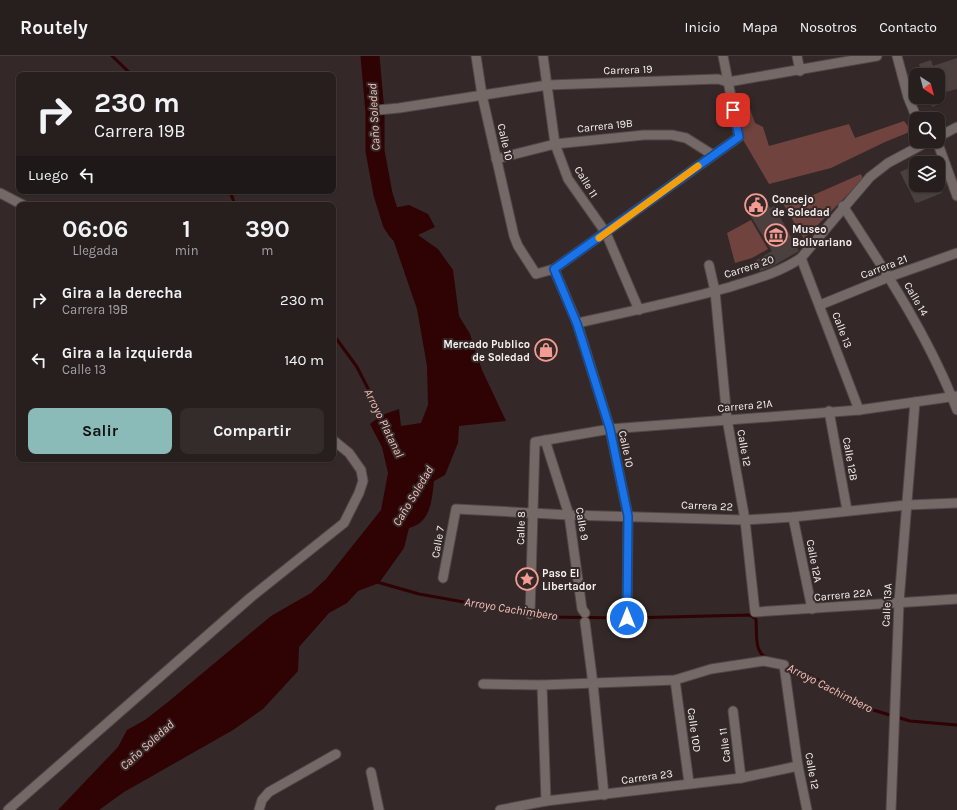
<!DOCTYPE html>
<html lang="es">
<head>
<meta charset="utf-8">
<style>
  body { margin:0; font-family:Karla,sans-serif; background:#332c2b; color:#f1f3f6; height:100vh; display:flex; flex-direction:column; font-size:15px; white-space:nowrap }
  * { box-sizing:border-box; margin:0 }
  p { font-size:13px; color:#a4a2a4 }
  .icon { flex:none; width:22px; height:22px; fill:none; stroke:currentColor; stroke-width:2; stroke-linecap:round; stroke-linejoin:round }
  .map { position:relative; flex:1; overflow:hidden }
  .side { position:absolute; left:16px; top:146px; width:320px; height:260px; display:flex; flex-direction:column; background:#271f1e; border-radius:8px; box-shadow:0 1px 3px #0004,0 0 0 1px #433d3c }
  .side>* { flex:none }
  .banner { position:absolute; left:16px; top:16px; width:320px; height:122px; border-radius:8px; box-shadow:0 1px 3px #0004,0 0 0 1px #433d3c; background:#271f1e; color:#f1f3f6; overflow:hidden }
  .needle { width:26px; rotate:144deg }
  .buttons { position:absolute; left:909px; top:12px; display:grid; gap:8px }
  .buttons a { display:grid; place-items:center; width:36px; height:36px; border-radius:8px; background:#271f1e; box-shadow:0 1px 3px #0004,0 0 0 1px #433d3c; font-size:20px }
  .pin { position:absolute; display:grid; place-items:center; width:34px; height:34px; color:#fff; margin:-17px; border-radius:8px; box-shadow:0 2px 6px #0006 }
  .me { position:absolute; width:44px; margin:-22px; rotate:0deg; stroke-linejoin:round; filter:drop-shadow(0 0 3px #0008) }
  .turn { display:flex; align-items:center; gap:14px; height:84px; padding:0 12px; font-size:18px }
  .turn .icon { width:52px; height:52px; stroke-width:2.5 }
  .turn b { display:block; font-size:28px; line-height:34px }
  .then { display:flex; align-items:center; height:38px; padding:0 12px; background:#0003; gap:8px; font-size:15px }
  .eta { display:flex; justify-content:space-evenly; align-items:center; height:68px; text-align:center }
  .eta b { font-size:24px; font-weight:700; line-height:28px }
  .cta { display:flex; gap:8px; margin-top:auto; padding:8px 12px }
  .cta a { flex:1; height:46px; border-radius:8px; background:#8bbbb9; color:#111; font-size:16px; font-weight:700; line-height:46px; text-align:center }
  .cta a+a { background:#332c2b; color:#f1f3f6 }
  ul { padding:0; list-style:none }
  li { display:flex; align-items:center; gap:12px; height:60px; padding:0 12px }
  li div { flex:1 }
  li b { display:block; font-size:15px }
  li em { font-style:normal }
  header { display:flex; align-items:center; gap:24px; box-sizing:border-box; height:56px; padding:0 20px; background:#271f1e; border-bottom:1px solid #433d3c }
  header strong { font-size:19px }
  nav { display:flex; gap:22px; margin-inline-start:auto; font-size:14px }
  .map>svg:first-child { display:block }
  .green { fill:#70433e }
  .water { fill:#2f0203 }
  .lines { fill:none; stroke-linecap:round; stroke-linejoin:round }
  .stream { stroke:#2f0203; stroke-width:3 }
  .river { stroke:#2f0203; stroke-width:19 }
  .building { fill:#4c403f }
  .street-casing { stroke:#504746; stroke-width:11 }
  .street { stroke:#756967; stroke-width:9 }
  .route-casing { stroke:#114b97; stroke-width:10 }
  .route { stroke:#1a73e8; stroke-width:7 }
  .slow { stroke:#f59e0b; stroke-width:7 }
  .labels { text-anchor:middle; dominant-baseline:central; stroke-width:4; stroke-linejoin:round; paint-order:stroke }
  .street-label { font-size:11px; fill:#f6efee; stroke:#342928 }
  .poi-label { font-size:11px; font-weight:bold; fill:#f6efee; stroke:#342928; text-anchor:start }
  .water-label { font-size:12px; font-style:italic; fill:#f6c1ba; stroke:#342928 }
</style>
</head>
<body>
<header>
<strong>Routely</strong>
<nav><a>Inicio</a><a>Mapa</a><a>Nosotros</a><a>Contacto</a></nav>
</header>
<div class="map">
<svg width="957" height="754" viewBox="0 0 957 754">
  <rect width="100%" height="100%" fill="#342928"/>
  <g class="green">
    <path d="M746 42 755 67 763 71 769 90 849 68 855 82 904 65 912 75 885 86 831 112 769 128 742 82 734 44Z"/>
    <path d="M861 118 863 123 804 183 782 146 811 140Z"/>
    <path d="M751 164 768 193 752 202 735 207 727 177Z"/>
  </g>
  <path class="water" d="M409 149 428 158 435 171 418 179 438 193 453 214 459 260 470 278 482 314 506 365 459 370 458 387 445 419 434 425C432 443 431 467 409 472L404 492 379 527 358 535 347 547 329 557 299 591 298 615 263 653 233 674 124 736 99 754H58L118 691 127 674 145 664 168 646 271 560 311 537 326 523 381 454 388 417 382 391 370 368 382 359 399 353 401 370 421 367 428 349 427 310 417 253 382 151 388 153Z"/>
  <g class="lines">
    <g class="stream">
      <path d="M112 0 132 19"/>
      <path d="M230 135 235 149"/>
      <path d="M333 278 357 311 383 362"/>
      <path d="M377 526 419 538 548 561 627 562 750 559 756 563C757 575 754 597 766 601"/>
      <path d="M785 608 810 619 863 651 910 665 957 669"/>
    </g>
    <path class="river" d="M370 0 375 56V95L383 138 392 167 398 176"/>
  </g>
  <g class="building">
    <path d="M957 2V33L938 38V19H922L919 8 931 4 933 10Z"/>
    <path d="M929 41H938L940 48 932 51Z"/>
    <path d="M916 109V129H939L942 137 917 147 916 145V148L900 116Z"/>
    <path d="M762 138 770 152 774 150 799 195 773 210 760 215 755 205 772 195 744 149Z"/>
  </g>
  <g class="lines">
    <g class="street-casing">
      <g id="street">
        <path d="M476 0 482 39 514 180 518 190 536 218 554 213 739 81 723 0"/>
        <path d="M543 0 555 88 568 123 606 177 639 254"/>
        <path d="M797 0 800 15"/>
        <path d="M897 0 908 41 917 63"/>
        <path d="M378 54 399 52 548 29 718 23 728 26 877 0"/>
        <path d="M938 81 957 71"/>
        <path d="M937 85 957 140"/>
        <path d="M496 103 555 88 644 79H672L686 82 713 99"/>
        <path d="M0 137 23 149"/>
        <path d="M843 150C886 216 929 281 957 354"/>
        <path d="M801 202 859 354"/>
        <path d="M709 209 715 235 727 363 745 464 755 556 957 543"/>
        <path d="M554 213 577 267 610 373 628 460 627 562"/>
        <path d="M820 249 889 221 957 197"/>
        <path d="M577 267C628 256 680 245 730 231 755 223 779 217 801 202L870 121 888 107 929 85"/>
        <path d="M829 355 847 454"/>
        <path d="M545 384 569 459 582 553 585 557"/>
        <path d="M793 461 812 553"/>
        <path d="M443 522 456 453 569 459 745 464 793 461 907 449 957 447"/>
        <path d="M530 558 535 386 610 373 859 354 957 340"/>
        <path d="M585 566 593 628 604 739"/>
        <path d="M675 624 689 727"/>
        <path d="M483 628 542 629 675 624 711 613 764 605 784 609 798 710 807 754"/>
        <path d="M542 629 546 745"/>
        <path d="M733 655 741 722"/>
        <path d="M371 716 379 754"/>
        <path d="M8 754 250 542 344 467 359 437 363 425 361 414 349 397 333 384"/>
        <path d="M259 754 262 744 269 736 336 698"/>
        <path d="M500 754 546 745 741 722 798 710"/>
        <path d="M891 754 899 546 915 346"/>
      </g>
    </g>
    <use href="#street" class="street"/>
  </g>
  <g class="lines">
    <g class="route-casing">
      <path id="route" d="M627 562 628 460 610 373 577 268 554 213 739 81 733 54"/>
    </g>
    <use href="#route" class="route"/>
    <path class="slow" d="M599 182 698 110"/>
  </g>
  <defs>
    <g id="civic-ring" transform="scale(1.15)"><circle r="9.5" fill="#342928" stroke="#f59c92" stroke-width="1.5"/><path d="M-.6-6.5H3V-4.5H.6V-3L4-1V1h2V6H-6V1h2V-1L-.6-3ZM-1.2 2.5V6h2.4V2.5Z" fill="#f59c92"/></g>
    <g id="museum-ring" transform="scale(1.15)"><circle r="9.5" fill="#342928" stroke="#f59c92" stroke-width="1.5"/><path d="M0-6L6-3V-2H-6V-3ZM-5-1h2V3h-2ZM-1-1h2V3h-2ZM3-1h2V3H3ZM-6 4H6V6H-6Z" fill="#f59c92"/></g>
    <g id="shop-ring" transform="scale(1.15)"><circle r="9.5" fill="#342928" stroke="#f59c92" stroke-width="1.5"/><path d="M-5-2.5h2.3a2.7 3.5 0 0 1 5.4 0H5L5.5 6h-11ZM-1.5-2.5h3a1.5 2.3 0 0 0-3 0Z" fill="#f59c92"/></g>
    <g id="sight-ring" transform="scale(1.15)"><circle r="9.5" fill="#342928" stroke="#f59c92" stroke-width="1.5"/><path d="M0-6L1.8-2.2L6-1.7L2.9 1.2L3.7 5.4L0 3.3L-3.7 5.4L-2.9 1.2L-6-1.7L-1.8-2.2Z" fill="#f59c92"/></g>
  </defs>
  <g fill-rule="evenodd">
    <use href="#civic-ring" x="756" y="149"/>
    <use href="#museum-ring" x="776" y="179"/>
    <use href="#shop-ring" x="546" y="294"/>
    <use href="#sight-ring" x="527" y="523"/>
  </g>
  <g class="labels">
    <g class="street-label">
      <text transform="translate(628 14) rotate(-2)">Carrera 19</text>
      <text transform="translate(605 70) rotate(-6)">Carrera 19B</text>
      <text transform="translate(505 86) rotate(77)">Calle 10</text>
      <text transform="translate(586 126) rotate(59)">Calle 11</text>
      <text transform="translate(749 211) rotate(-18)">Carrera 20</text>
      <text transform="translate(884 211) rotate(-21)">Carrera 21</text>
      <text transform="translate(916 243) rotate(60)">Calle 14</text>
      <text transform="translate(842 274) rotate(69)">Calle 13</text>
      <text transform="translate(745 350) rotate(-5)">Carrera 21A</text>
      <text transform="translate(744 392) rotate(80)">Calle 12</text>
      <text transform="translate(626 393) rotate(78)">Calle 10</text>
      <text transform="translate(850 403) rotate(80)">Calle 12B</text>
      <text transform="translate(707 450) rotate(2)">Carrera 22</text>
      <text transform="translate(582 468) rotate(80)">Calle 9</text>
      <text transform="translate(521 472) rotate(-88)">Calle 8</text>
      <text transform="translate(438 486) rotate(-80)">Calle 7</text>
      <text transform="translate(814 505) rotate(79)">Calle 12A</text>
      <text transform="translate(843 539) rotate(-5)">Carrera 22A</text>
      <text transform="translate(887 549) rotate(-87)">Calle 13A</text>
      <text transform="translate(694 674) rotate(82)">Calle 10D</text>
      <text transform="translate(725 689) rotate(-97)">Calle 11</text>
      <text transform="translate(812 715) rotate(80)">Calle 12</text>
      <text transform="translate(647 721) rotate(-8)">Carrera 23</text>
    </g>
    <g class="poi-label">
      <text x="772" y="143">Concejo<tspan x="772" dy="13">de Soledad</tspan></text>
      <text x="792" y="173">Museo<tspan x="792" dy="13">Bolivariano</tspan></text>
      <text x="530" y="288" text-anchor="end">Mercado Publico<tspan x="530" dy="13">de Soledad</tspan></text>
      <text x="542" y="517">Paso El<tspan x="542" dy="13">Libertador</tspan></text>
    </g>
    <g class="water-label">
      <text transform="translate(374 61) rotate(-93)">Caño Soledad</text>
      <text transform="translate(384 367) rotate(64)">Arroyo Platanal</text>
      <text transform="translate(413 440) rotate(-59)">Caño Soledad</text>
      <text transform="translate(511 553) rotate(9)">Arroyo Cachimbero</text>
      <text transform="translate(830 632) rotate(27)">Arroyo Cachimbero</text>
      <text transform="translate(147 689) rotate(-42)">Caño Soledad</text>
    </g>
  </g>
</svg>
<div class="buttons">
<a><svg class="needle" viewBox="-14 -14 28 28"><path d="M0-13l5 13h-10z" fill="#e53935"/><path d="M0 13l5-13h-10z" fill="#a4a2a4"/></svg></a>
<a><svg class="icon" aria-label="search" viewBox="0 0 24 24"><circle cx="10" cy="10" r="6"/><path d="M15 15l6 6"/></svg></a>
<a><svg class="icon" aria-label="layers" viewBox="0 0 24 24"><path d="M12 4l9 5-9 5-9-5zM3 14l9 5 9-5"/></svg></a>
</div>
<div class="pin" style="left:733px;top:54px;background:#d93025"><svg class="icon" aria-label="arrive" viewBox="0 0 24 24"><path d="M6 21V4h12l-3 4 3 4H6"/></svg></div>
<svg class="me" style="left:627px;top:562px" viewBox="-20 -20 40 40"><circle r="17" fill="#1a73e8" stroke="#fff" stroke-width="3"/><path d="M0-11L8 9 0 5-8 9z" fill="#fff"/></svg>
<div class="banner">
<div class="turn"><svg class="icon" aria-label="right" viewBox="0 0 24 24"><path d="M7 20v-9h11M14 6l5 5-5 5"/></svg><div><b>230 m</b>Carrera 19B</div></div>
<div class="then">Luego<svg class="icon" aria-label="left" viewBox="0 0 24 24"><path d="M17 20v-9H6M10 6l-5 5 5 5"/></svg></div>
</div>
<section class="side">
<div class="eta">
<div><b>06:06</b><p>Llegada</p></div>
<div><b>1</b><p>min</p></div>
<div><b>390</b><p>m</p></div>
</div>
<ul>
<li><svg class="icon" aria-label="right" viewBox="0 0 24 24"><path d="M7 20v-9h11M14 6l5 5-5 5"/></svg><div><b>Gira a la derecha</b><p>Carrera 19B</p></div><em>230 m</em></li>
<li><svg class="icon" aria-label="left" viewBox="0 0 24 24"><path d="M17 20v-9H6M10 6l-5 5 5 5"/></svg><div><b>Gira a la izquierda</b><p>Calle 13</p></div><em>140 m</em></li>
</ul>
<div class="cta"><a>Salir</a><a>Compartir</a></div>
</section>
</div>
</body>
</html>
